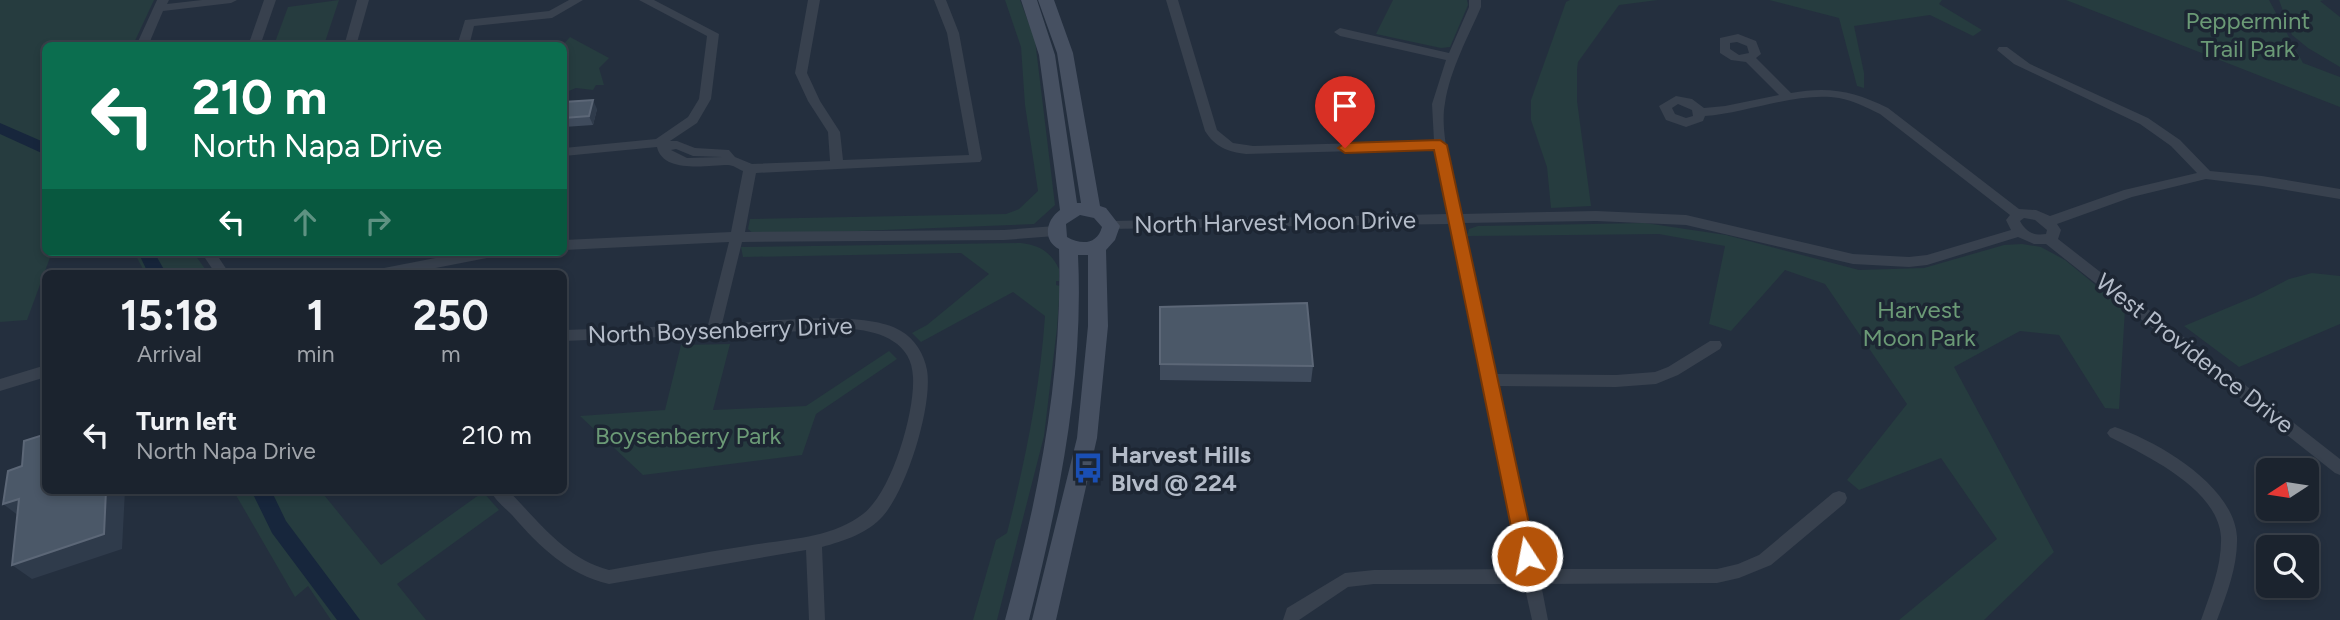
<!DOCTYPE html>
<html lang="en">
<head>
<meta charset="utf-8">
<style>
  body { margin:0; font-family:Figtree,sans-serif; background:#242b36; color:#f1f3f6; height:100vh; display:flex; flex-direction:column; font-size:26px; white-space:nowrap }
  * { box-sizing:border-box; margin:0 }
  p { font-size:23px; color:#a0a4aa }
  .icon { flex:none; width:38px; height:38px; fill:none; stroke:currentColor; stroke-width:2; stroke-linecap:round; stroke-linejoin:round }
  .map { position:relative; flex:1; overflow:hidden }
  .side { position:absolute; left:42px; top:270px; width:525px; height:224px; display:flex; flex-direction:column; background:#1b232e; border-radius:10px; box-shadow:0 4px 10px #0003,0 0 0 2px #39404a }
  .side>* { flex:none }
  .top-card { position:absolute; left:42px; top:42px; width:525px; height:214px; border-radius:10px; box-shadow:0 4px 10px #0003,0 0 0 2px #39404a; background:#0b6e4f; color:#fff; overflow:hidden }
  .needle { width:46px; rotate:258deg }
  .tools { position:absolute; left:2256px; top:458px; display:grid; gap:14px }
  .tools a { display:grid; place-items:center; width:63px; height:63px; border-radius:10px; background:#1b232e; box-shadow:0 4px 10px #0003,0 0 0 2px #39404a; font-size:35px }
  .pin { position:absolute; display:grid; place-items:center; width:60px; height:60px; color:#fff; margin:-72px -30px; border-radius:50% 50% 50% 0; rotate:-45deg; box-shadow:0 0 7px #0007 }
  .pin .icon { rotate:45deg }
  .me { position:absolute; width:77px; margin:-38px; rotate:349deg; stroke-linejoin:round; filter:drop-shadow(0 0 5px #0008) }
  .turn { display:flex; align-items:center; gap:24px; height:147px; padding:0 35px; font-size:32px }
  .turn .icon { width:91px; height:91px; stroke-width:2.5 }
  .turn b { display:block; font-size:49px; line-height:60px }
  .lanes { display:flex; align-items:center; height:66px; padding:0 35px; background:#0003; justify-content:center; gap:35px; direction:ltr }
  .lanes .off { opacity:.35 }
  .eta { display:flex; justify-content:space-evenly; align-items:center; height:119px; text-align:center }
  .eta b { font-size:42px; font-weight:700; line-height:49px }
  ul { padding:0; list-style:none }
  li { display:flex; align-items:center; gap:21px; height:91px; padding:0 35px }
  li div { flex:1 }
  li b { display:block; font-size:26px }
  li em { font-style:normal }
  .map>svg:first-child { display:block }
  .green { fill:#263c3f }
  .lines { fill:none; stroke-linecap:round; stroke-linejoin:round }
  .canal { fill:#17263c; fill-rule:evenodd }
  .street { fill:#38414e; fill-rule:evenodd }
  .secondary { fill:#465061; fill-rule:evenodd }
  .wall { fill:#3f4b5c }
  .shaded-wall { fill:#2f3b4b }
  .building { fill:#4b5868; stroke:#5c6777; stroke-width:2 }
  .route { fill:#b45309; stroke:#753606; stroke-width:2 }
  .labels { text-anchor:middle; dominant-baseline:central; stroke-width:7; stroke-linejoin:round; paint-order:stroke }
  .park-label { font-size:24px; fill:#6b9a76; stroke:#1d2633 }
  .street-label { font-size:24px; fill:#b4bcc9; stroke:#1d2633 }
  .poi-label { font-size:24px; font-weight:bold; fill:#b4bcc9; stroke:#1d2633; text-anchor:start }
</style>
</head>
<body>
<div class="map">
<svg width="2340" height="620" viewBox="0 0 2340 620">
  <rect width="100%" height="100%" fill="#242f3e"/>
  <g class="green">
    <path d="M0 0H154L133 45 46 46V252H52L27 320 0 322Z"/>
    <path d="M339 0 324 45H274L288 7Z"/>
    <path d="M1005 0H1020L1035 40 1055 205 1034 224 755 235 748 229 750 219 1006 214 1019 209 1038 191 1025 105 1021 47Z"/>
    <path d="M1393 0H1467L1468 5 1450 47 1441 48 1376 34Z"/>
    <path d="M1570 0H1658L1619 5 1578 62 1577 70V101L1591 206 1551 208 1547 167 1531 120V100L1566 2Z"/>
    <path d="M1769 0H1942L1939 4 1982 30 1973 36 1930 15 1854 26 1864 73V88L1857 86 1839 18Z"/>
    <path d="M2066 0H2269L2303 63 2340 77V107Z"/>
    <path d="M2279 0H2324L2320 1 2340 17V67L2308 48 2292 35Z"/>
    <path d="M570 37 609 58 599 68 604 85H596L593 90 576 88 564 93 563 45Z"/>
    <path d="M1645 223 1726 235 1859 270 1924 268 2004 245 2022 244 2041 247 2065 260 2125 309 2119 409 2105 408 2059 335 2020 331 1954 367 2054 552 1984 620H1899L1997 539 1941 458 1859 490 1847 480 1907 404 1825 284 1785 270 1731 331 1709 324 1725 246 1659 234 1467 236 1469 229 1478 226Z"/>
    <path d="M1021 243C1039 245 1051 252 1059 269V281H1056V285L1060 286 1057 328 1044 436 997 620H973L996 540 1007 533C1025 462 1040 389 1045 316L1013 292 921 342 912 333 927 325 989 274 961 253 743 257 741 247Z"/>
    <path d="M134 252H193L208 273H145Z"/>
    <path d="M2312 273 2340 276V324L2239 367 2184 326 2256 296 2289 279Z"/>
    <path d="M730 344 713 410 806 406 889 351 897 359 816 414 802 455 643 475 580 416 665 410 681 345Z"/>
    <path d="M233 490H320L381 565 483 492 499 510 397 584 426 620H331L308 586 295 597Z"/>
  </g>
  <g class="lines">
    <g class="canal">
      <path d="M0 123 46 143V155L0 134Z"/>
      <path d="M138 252H154L166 273H148Z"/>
      <path d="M251 490H271L286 521 360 620H337L272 533Z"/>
    </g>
    <g class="street">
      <path d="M157 0H169L167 4 202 0H237L231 3 163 11 148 46H136Z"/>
      <path d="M264 0H276L260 46H248Z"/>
      <path d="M357 0H369L356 46H344Z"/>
      <path d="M569 0H583L552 18 474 26 469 46H457L465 20 549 11Z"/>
      <path d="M639 0H654L719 34 711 99 697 123 670 141H677L695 148 729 150 735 157 752 164 830 161 828 132 808 101 795 73 808 0H820L807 73 820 101 840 132 843 160 969 155 947 33 934 0H946L959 33 982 159 980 162 756 173 745 232 1004 230 1055 226 1062 231 1055 236 1004 240 742 242 722 324C767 322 865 309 901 331 915 339 924 354 927 370 933 405 907 489 883 516 868 533 844 541 822 547L825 620H809L806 550 609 584C567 574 540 547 512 515 504 507 495 500 490 490H508C538 521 566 559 609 570 655 562 700 553 746 546 785 539 831 539 863 514 892 492 915 412 913 377 912 343 882 332 853 329L564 341V330L708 325 729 242 564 250V240L731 232 743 171C738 169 733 165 728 165 708 165 663 174 657 147L564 156V148L656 139 688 117 699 99 707 36ZM676 149 693 156 722 157 687 158 671 150Z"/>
      <path d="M1166 0H1178L1217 130 1233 143 1253 146 1434 141 1432 104 1446 60 1340 36 1334 32 1340 28 1449 53 1469 7V0H1481V7C1468 37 1450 70 1445 103 1439 133 1454 183 1461 214L1596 211 1686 215 1853 254 1909 257 1927 255 2011 230 2006 220 2010 215 1880 114C1866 107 1854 101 1839 98 1799 91 1747 113 1705 116L1703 121 1686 127 1666 120 1659 106 1676 96 1692 99 1704 108 1725 106 1779 95 1746 62 1731 60 1720 53V38L1738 34 1756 41 1761 54 1756 58 1791 93C1829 86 1854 91 1888 108L2019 209 2036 210 2050 216 2124 190 2197 173 2171 146 2140 124 2014 64 1997 50 1999 47H2007L2030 64 2148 118 2180 140 2210 171 2262 176 2340 189V199L2262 186 2206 179 2132 197 2057 224 2061 230 2058 239 2340 459V475L2335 473 2046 244H2034L2018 237 1927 265 1909 267 1853 264 1686 225 1596 221 1463 223 1496 374 1616 375 1655 372 1668 367 1710 341H1720L1722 345 1720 349 1678 375 1656 384 1616 387 1498 386 1537 569H1717L1738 564 1759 555 1833 493 1839 491 1845 493 1847 498 1845 503 1771 565 1739 578 1717 583 1541 584 1548 620H1532L1524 584H1374L1348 587 1299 620H1283L1287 608 1345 573 1374 570 1521 569 1450 224 1106 229 1104 226 1111 221 1448 214 1435 149 1246 154C1228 152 1215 147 1205 131ZM1737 42 1747 46 1749 53 1739 55 1730 49V43ZM1678 104 1692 110 1693 116 1686 118 1675 114 1672 108ZM2024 218 2035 220 2047 230 2046 234C2034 236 2026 232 2020 221Z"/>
      <path d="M201 252H215L229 273H215Z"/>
      <path d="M466 252H499L492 257 410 273H377L384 268Z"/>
      <path d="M46 365V377L0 391V379Z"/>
      <path d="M2115 427C2159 442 2234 486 2237 537 2238 565 2227 594 2217 620H2201C2210 594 2222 566 2221 537 2218 489 2147 456 2110 437L2107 433 2110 429Z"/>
    </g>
    <path class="secondary" d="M1021 0H1037L1055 55 1077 203H1081L1057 53 1038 0H1054L1073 53 1100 206 1106 208 1120 226 1115 240 1106 250 1108 326 1097 438 1056 620H1032L1077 438 1088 326V255H1078C1084 380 1059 500 1029 620H1005C1038 498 1063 376 1059 249 1042 240 1046 220 1060 210L1039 55ZM1080 215 1094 218 1102 227C1097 245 1081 245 1067 237L1066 224Z"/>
  </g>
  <g class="wall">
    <path d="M564 102 597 109 593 125 564 127Z"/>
    <path d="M1160 307 1313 366 1311 382 1160 380Z"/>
  </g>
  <g class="shaded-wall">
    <path d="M593 100 597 109 593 125 589 116Z"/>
    <path d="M106 490H125L122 549 32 579 12 565Z"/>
    <path d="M19 499 23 519 3 504Z"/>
  </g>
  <g class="building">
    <path d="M593 100 589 116 564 118V102Z"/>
    <path d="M1307 303 1313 366 1160 364V307Z"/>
    <path d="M46 434V490H106L104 534 12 565 19 499 3 504 8 471 22 466 24 441Z"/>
  </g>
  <path class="route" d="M1440 140 1447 145 1536 556 1533 561 1527 564 1520 561 1517 556 1434 150 1345 153 1338 148 1345 143Z"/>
  <defs>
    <g id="bus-bare" transform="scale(2.415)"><path d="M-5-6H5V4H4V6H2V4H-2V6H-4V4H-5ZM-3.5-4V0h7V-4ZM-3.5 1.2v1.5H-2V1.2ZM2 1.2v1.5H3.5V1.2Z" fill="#1a4fb4" stroke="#1d2633" stroke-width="2.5" paint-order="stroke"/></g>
  </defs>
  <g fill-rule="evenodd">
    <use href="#bus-bare" x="1088" y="468"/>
  </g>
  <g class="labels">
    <g class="park-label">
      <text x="2248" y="20">Peppermint<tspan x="2248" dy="28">Trail Park</tspan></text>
      <text x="1919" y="309">Harvest<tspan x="1919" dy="28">Moon Park</tspan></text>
      <text x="688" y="435">Boysenberry Park</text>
    </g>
    <g class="street-label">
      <text transform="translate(1275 222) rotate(-1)">North Harvest Moon Drive</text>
      <text transform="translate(720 330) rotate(-2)">North Boysenberry Drive</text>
      <text transform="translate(2195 353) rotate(38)">West Providence Drive</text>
    </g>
    <g class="poi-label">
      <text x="1111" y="454">Harvest Hills<tspan x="1111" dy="28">Blvd @ 224</tspan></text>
    </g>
  </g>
</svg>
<div class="tools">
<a><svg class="needle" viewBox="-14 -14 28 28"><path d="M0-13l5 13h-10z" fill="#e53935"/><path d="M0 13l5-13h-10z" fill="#a0a4aa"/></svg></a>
<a><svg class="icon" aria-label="search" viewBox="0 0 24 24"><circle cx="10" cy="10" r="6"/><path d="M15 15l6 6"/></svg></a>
</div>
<div class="pin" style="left:1345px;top:148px;background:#d93025"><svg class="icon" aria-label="arrive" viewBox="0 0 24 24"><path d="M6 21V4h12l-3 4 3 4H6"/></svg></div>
<svg class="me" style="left:1527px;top:556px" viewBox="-20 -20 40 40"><circle r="17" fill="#b45309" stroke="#fff" stroke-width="3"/><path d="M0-11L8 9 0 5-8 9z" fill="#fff"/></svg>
<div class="top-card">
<div class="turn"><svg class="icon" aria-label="left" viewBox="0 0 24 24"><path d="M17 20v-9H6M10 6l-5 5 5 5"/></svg><div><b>210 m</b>North Napa Drive</div></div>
<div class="lanes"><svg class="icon" aria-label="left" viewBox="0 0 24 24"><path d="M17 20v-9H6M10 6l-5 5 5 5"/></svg><svg class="icon off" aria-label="ahead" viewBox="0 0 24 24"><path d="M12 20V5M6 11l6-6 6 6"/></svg><svg class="icon off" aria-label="right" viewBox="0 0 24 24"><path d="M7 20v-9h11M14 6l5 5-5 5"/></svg></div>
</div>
<section class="side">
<div class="eta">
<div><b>15:18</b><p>Arrival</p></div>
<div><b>1</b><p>min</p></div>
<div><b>250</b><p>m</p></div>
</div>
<ul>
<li><svg class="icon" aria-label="left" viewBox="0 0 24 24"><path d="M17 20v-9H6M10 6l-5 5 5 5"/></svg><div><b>Turn left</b><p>North Napa Drive</p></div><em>210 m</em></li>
</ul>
</section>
</div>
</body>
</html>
